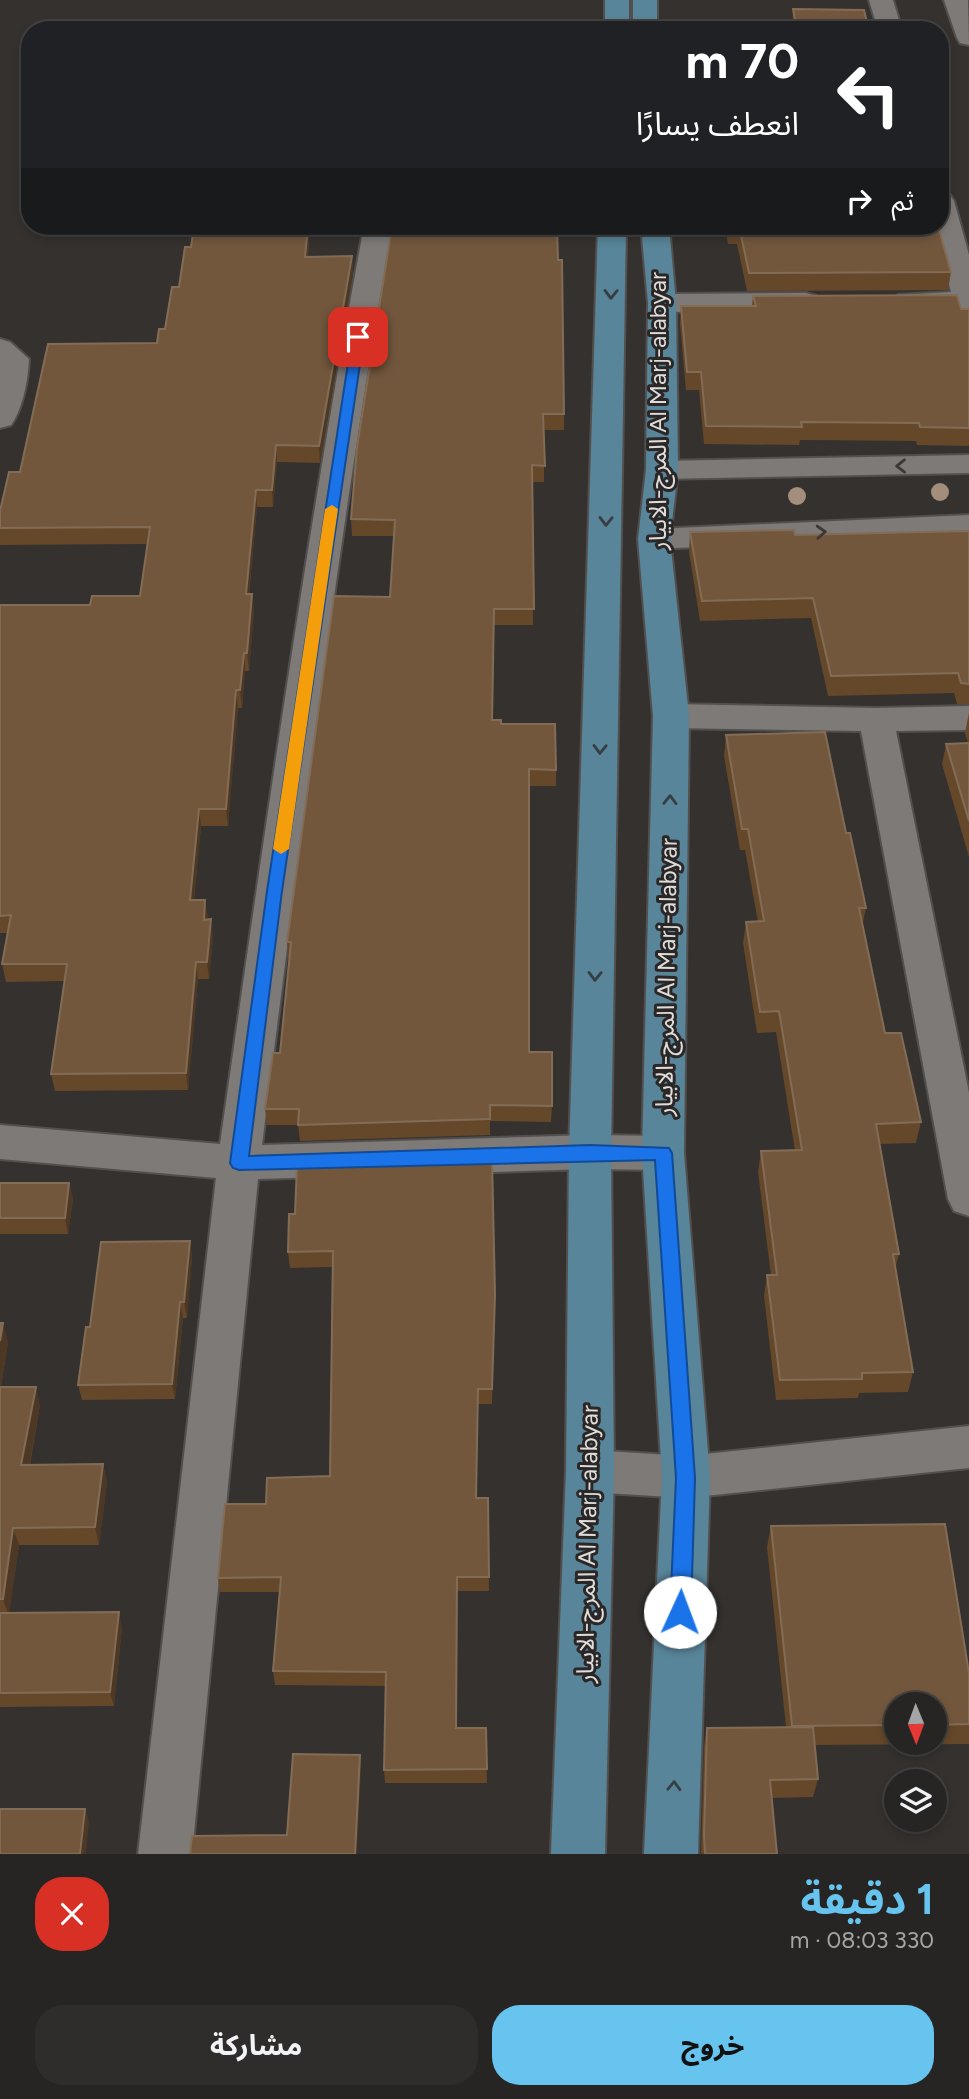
<!DOCTYPE html>
<html lang="ar">
<head>
<meta charset="utf-8">
<style>
  body { margin:0; font-family:Figtree,"Noto Sans Arabic",sans-serif; background:#2f2d2b; color:#f1f3f6; direction:rtl; height:100vh; display:flex; flex-direction:column; font-size:26px; white-space:nowrap }
  * { box-sizing:border-box; margin:0 }
  p { font-size:23px; color:#a4a5a6 }
  .icon { flex:none; width:38px; height:38px; fill:none; stroke:currentColor; stroke-width:2; stroke-linecap:round; stroke-linejoin:round }
  .map { position:relative; height:1854px; overflow:hidden; direction:ltr }
  .side { display:flex; flex-direction:column; background:#272523; flex:1 }
  .side>* { flex:none }
  .guide { position:absolute; left:21px; top:21px; width:928px; height:214px; border-radius:28px; box-shadow:0 4px 10px #0003,0 0 0 2px #434241; direction:rtl; background:#202124; color:#fff; overflow:hidden }
  .needle { width:46px; rotate:179deg }
  .controls { position:absolute; left:884px; top:1692px; display:grid; gap:14px }
  .controls a { display:grid; place-items:center; width:63px; height:63px; border-radius:50%; background:#272523; box-shadow:0 4px 10px #0003,0 0 0 2px #434241; font-size:35px }
  .pin { position:absolute; display:grid; place-items:center; width:60px; height:60px; color:#fff; margin:-30px; border-radius:14px; box-shadow:0 4px 10px #0006 }
  .me { position:absolute; width:77px; margin:-38px; rotate:2deg; stroke-linejoin:round; filter:drop-shadow(0 0 5px #0008) }
  .turn { display:flex; align-items:center; gap:24px; height:147px; padding:0 35px; font-size:32px }
  .turn .icon { width:91px; height:91px; stroke-width:2.5 }
  .turn b { display:block; font-size:49px; line-height:60px }
  .then { display:flex; align-items:center; height:66px; padding:0 35px; background:#0003; gap:14px; font-size:26px }
  .round { display:grid; place-items:center; flex:none; width:74px; height:74px; border-radius:28px; background:#2f2d2b }
  .head { display:flex; align-items:center; justify-content:space-between; height:119px; padding:0 35px }
  h1 { font-size:42px; font-weight:700; line-height:52px; color:#66c4ef }
  .action { display:flex; gap:14px; margin-top:auto; padding:14px 35px }
  .action a { flex:1; height:80px; border-radius:28px; background:#66c4ef; color:#111; font-size:28px; font-weight:700; line-height:80px; text-align:center }
  .action a+a { background:#2f2d2b; color:#f1f3f6 }
  .map>svg:first-child { display:block }
  .lines { fill:none; stroke-linecap:round; stroke-linejoin:round }
  .minor-casing { stroke:#52504f; stroke-width:4 }
  .major-casing { stroke:#52504f; stroke-width:4 }
  .minor { fill:#7d7a78; fill-rule:evenodd }
  .major { fill:#588599; fill-rule:evenodd }
  .tree { fill:#a28e7b }
  .wall { fill:#654729; fill-rule:evenodd }
  .shaded-wall { fill:#4c3824 }
  .building { fill:#72573d; stroke:#836c56; stroke-width:2 }
  .oneway { stroke:#363e43 }
  .oneway2 { stroke:#3b3836 }
  .route { fill:#1a73e8; stroke:#114b97; stroke-width:2 }
  .slow { fill:#f59e0b }
  .labels { text-anchor:middle; dominant-baseline:central; stroke-width:6; stroke-linejoin:round; paint-order:stroke }
  .street-label { font-size:24px; fill:#dedddc; stroke:#2a2726 }
</style>
</head>
<body>
<div class="map">
<svg width="969" height="1854" viewBox="0 0 969 1854">
  <rect width="100%" height="100%" fill="#34312f"/>
  <g class="lines">
    <g class="minor-casing">
      <g id="minor">
        <path d="M869 0H893L902 30H878Z"/>
        <path d="M944 0H968L969 45 960 43 957 38Z"/>
        <path d="M940 193 950 195 954 201 969 255V310H908L898 307 894 301 898 295 951 292 933 226H940Z"/>
        <path d="M364 226H392C339 531 301 838 262 1145L590 1135 663 1136 678 1141 684 1153 678 1165 663 1170 590 1169 258 1179 192 1854H138L216 1178 0 1159V1125L220 1144C264 838 307 530 364 226Z"/>
        <path d="M806 293 816 296 820 302 816 308 806 311 662 312 652 309 648 303 652 297 662 294Z"/>
        <path d="M0 339 10 342 29 359C28 380 23 408 11 425L0 428Z"/>
        <path d="M969 455V473L662 479 651 477 646 470 651 463 662 461Z"/>
        <path d="M969 515V535L654 549 643 546 638 539 643 532 654 529Z"/>
        <path d="M671 704 876 708 969 706V730L896 731 969 1093V1216L954 1211 948 1199 861 731 671 728 659 724 653 716 659 708Z"/>
        <path d="M969 1426V1468L686 1498 590 1492 573 1486 566 1471 573 1456 590 1450 686 1456Z"/>
      </g>
    </g>
    <g class="major-casing">
      <g id="major">
        <rect x="605" y="0" width="24" height="30"/>
        <rect x="633" y="0" width="24" height="30"/>
        <path d="M598 226H626L611 1152 614 1471 605 1854H551L566 1471 569 1152Z"/>
        <path d="M641 226H669L676 303 678 470 670 539 689 716 684 1153 710 1477 698 1854H644L662 1477 642 1153 653 716 638 539 646 470 648 303Z"/>
      </g>
    </g>
    <use href="#minor" class="minor"/>
    <use href="#major" class="major"/>
  </g>
  <g class="tree">
    <circle cx="940" cy="492" r="9"/>
    <circle cx="797" cy="496" r="9"/>
  </g>
  <g class="wall">
    <path d="M793 9 869 30H792Z"/>
    <path d="M194 226H310L308 257 352 256 353 273 320 463 277 462 273 507H257L249 594H252L254 612 249 671H245L242 708H238L228 826H201L194 900H205L207 920 213 937 209 979H198L188 1090 55 1091 51 1074 65 981 6 982 2 964 8 933H0V605H90L140 596 148 544 0 545V528L20 472 157 343 165 329 191 247Z"/>
    <path d="M392 226 564 414V430H544V482H532L533 625H494L493 720 501 724 556 770V786H529V1052L552 1106 551 1122 490 1121V1135L300 1141 298 1125H267L265 1109 280 1053 290 958H288L287 942 390 597 394 536H352L351 519Z"/>
    <path d="M725 226H938L951 272 948 290 747 291 737 244H728Z"/>
    <path d="M753 296 969 309V446L917 445 916 441 800 440 799 445 704 444 699 390H686L680 324 681 306H752Z"/>
    <path d="M969 531V704H957L954 693 828 696 811 618 700 621 689 552 690 532 795 535Z"/>
    <path d="M969 713V857L942 764 946 744 968 743 965 733Z"/>
    <path d="M726 735 846 833 866 908 862 927 885 1033 921 1122 916 1143 880 1144 899 1254 895 1269 913 1372 908 1392 859 1393 858 1398 776 1400 764 1296 767 1275H771L758 1172 761 1151H795L776 1032 757 1033 743 943 746 922H758L745 850H740L724 756Z"/>
    <path d="M0 1183H69L73 1199 68 1234H0Z"/>
    <path d="M289 1214 495 1294 492 1404H478L476 1498H488L489 1591H457V1728H486L487 1783H385L384 1770 386 1686 275 1685 273 1671 280 1592H220L218 1578 266 1504 330 1476 332 1267 290 1268 288 1252Z"/>
    <path d="M190 1241 192 1257 187 1318H183L175 1399 82 1400 78 1385Z"/>
    <path d="M0 1323 8 1342 1 1387 40 1405 30 1465 103 1464 107 1482 99 1545H19L9 1613 122 1627 114 1706 0 1707Z"/>
    <path d="M771 1526 969 1724V1744L815 1745 818 1779 813 1797 772 1798 777 1854H701L704 1746 707 1728 786 1727 767 1547ZM896 1704H934V1743H896Z"/>
  </g>
  <g class="shaded-wall">
    <path d="M308 226H310L306 273 305 257Z"/>
    <path d="M352 256 353 273 320 463 319 446Z"/>
    <path d="M276 445 277 462 273 507 272 490Z"/>
    <path d="M256 490 257 507 247 612 246 594Z"/>
    <path d="M252 594 254 612 249 671 247 653Z"/>
    <path d="M244 653 245 671 242 708 240 690Z"/>
    <path d="M236 690 238 708 228 826 226 809Z"/>
    <path d="M199 809 201 826 192 917 190 900Z"/>
    <path d="M205 900 208 917 206 937 204 920Z"/>
    <path d="M211 919 213 937 209 979 207 962Z"/>
    <path d="M196 962 198 979 188 1090 186 1073Z"/>
    <path d="M69 1183 73 1199 68 1234 65 1218Z"/>
    <path d="M190 1241 192 1257 187 1318 184 1302Z"/>
    <path d="M180 1302 183 1318 175 1399 172 1384Z"/>
    <path d="M3 1323 8 1342 0 1393V1341Z"/>
    <path d="M36 1387 40 1405 26 1483 21 1465Z"/>
    <path d="M103 1464 107 1482 99 1545 95 1527Z"/>
    <path d="M13 1528 19 1545 9 1616 3 1599Z"/>
    <path d="M119 1612 122 1627 114 1706 110 1692Z"/>
    <path d="M360 1755 361 1768 357 1854H355Z"/>
    <path d="M85 1809 89 1822 86 1854H80Z"/>
  </g>
  <g class="building">
    <path d="M793 9 864 10 869 30H797Z"/>
    <path d="M194 226H308L305 257 352 256 319 446 276 445 272 490H256L246 594H252L247 653H244L240 690H236L226 809H199L190 900H205L204 920 211 919 207 962H196L186 1073 51 1074 67 964H2L11 915 0 916V605H90L92 596H140L150 527 0 528V511L9 472H20L48 344 157 343 159 329H165L172 287H179L185 247H191Z"/>
    <path d="M392 226H557L558 260H562L564 414H543L545 466 532 465 534 609H494L492 720H501V724H555L556 770 529 769V1052H552V1106L490 1105V1119L298 1125 299 1109H265L273 1053H280L291 942H287L334 596 390 597 395 520 351 519 357 447Z"/>
    <path d="M739 226H938L951 272 749 273Z"/>
    <path d="M957 295 961 309H969V428L920 427 919 423 801 422 802 427 706 426 701 372H687L681 306H756L753 296Z"/>
    <path d="M794 530 795 535 969 531V684L961 683 958 673 831 676 813 598 702 601 690 532Z"/>
    <path d="M825 732 846 833H850L866 908H859L885 1033H901L921 1122 876 1124 899 1254H893L913 1372 862 1373V1379L780 1380 767 1275H777L761 1151 802 1150 779 1011 760 1012 746 922 764 921 748 829H742L726 735Z"/>
    <path d="M969 743V821L946 744Z"/>
    <path d="M492 1159 495 1294 492 1389H478L476 1498H488L489 1577H457L456 1728H486L487 1769 384 1770 386 1672 273 1671 281 1577 218 1578 225 1504H266L267 1478 330 1476 333 1251 288 1252 289 1214H295L297 1165Z"/>
    <path d="M0 1183H69L65 1218H0Z"/>
    <path d="M190 1241 184 1302H180L172 1384 78 1385 86 1327H90L101 1242Z"/>
    <path d="M0 1323H3L0 1341Z"/>
    <path d="M0 1387H36L21 1465 103 1464 95 1527 13 1528 3 1599H0Z"/>
    <path d="M945 1524 969 1673V1724L934 1725V1704H896V1725L792 1726 771 1526Z"/>
    <path d="M119 1612 110 1692 0 1693V1613Z"/>
    <path d="M813 1727 818 1779 770 1780 777 1854H705L704 1835 707 1728Z"/>
    <path d="M293 1754 360 1755 355 1854H190L192 1836 287 1835Z"/>
    <path d="M0 1809H85L80 1854H0Z"/>
  </g>
  <defs><path id="oneway-chevron" d="M-2-3.5L2.5 0L-2 3.5" fill="none" stroke-width="1.6" stroke-linecap="round" stroke-linejoin="round" transform="scale(1.75)"/></defs>
  <g class="oneway">
    <use href="#oneway-chevron" transform="translate(611 294) rotate(91)"/>
    <use href="#oneway-chevron" transform="translate(606 521) rotate(91)"/>
    <use href="#oneway-chevron" transform="translate(600 749) rotate(91)"/>
    <use href="#oneway-chevron" transform="translate(670 800) rotate(-89)"/>
    <use href="#oneway-chevron" transform="translate(595 976) rotate(91)"/>
    <use href="#oneway-chevron" transform="translate(674 1786) rotate(-88)"/>
  </g>
  <g class="oneway2">
    <use href="#oneway-chevron" transform="translate(901 466) rotate(179)"/>
    <use href="#oneway-chevron" transform="translate(821 532) rotate(-3)"/>
  </g>
  <path class="route" d="M358 334 364 337 282 891 249 1156 590 1145 669 1148 672 1153 695 1478 691 1612 688 1619 680 1621 673 1619 670 1612 676 1478 655 1160 239 1170 233 1168 230 1163 267 891 352 337Z"/>
  <path class="slow" d="M332 505 338 509 289 849 281 854 273 849 325 509Z"/>
  <g class="labels">
    <g class="street-label">
      <text transform="translate(657 411) rotate(-90)">المرج-الابيار Al Marj-alabyar</text>
      <text transform="translate(666 977) rotate(-89)">المرج-الابيار Al Marj-alabyar</text>
      <text transform="translate(587 1544) rotate(-89)">المرج-الابيار Al Marj-alabyar</text>
    </g>
  </g>
</svg>
<div class="controls">
<a><svg class="needle" viewBox="-14 -14 28 28"><path d="M0-13l5 13h-10z" fill="#e53935"/><path d="M0 13l5-13h-10z" fill="#a4a5a6"/></svg></a>
<a><svg class="icon" aria-label="layers" viewBox="0 0 24 24"><path d="M12 4l9 5-9 5-9-5zM3 14l9 5 9-5"/></svg></a>
</div>
<div class="pin" style="left:358px;top:337px;background:#d93025"><svg class="icon" aria-label="arrive" viewBox="0 0 24 24"><path d="M6 21V4h12l-3 4 3 4H6"/></svg></div>
<svg class="me" style="left:680px;top:1612px" viewBox="-20 -20 40 40"><circle r="19" fill="#fff"/><path d="M0-13L10 11 0 6-10 11z" fill="#1a73e8"/></svg>
<div class="guide">
<div class="turn"><svg class="icon" aria-label="left" viewBox="0 0 24 24"><path d="M17 20v-9H6M10 6l-5 5 5 5"/></svg><div><b>70 m</b>انعطف يسارًا</div></div>
<div class="then">ثم<svg class="icon" aria-label="right" viewBox="0 0 24 24"><path d="M7 20v-9h11M14 6l5 5-5 5"/></svg></div>
</div>
</div>
<section class="side">
<div class="head"><div><h1>1 دقيقة</h1><p>330 m · 08:03</p></div><a class="round" style="background:#d93025;color:#fff"><svg class="icon" aria-label="close" viewBox="0 0 24 24"><path d="M6 6l12 12M18 6L6 18"/></svg></a></div>
<div class="action"><a>خروج</a><a>مشاركة</a></div>
</section>
</body>
</html>
